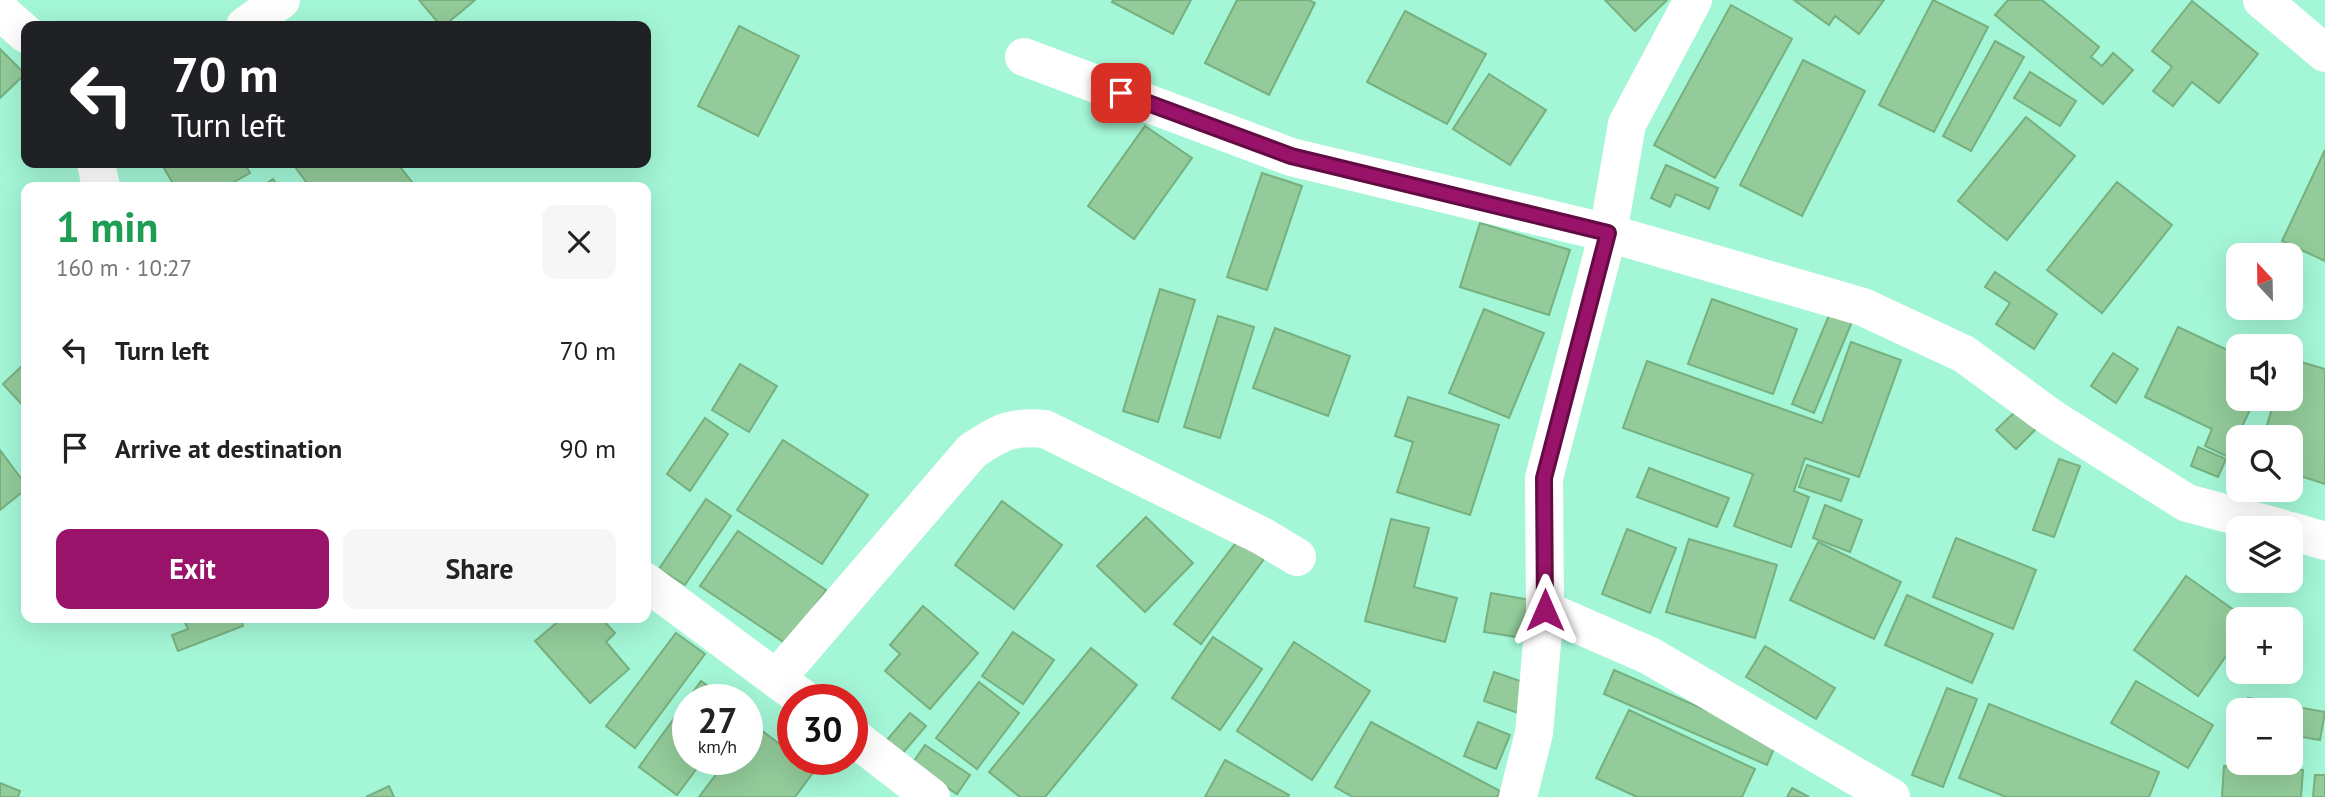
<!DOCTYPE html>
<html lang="en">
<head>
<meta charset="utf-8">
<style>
  body { margin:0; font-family:"PT Sans",sans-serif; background:#f6f6f6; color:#222; height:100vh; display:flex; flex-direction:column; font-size:26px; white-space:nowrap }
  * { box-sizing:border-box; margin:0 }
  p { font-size:23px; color:#767676 }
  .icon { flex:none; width:38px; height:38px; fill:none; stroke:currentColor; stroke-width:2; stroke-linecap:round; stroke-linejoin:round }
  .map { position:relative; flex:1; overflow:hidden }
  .panel { position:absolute; left:21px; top:182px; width:630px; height:441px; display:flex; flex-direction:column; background:#fff; border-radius:14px; box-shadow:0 7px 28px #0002 }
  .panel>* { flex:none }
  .top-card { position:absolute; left:21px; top:21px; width:630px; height:147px; border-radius:14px; box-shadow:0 7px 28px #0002; background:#202124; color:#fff; overflow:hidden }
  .needle { width:46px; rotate:338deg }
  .tools { position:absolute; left:2226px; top:243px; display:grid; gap:14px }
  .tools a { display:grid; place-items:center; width:77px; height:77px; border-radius:14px; background:#fff; box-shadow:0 7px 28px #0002; font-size:35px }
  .speed { position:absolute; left:672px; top:684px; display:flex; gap:14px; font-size:35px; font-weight:700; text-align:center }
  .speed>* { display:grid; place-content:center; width:91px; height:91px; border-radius:50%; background:#fff; box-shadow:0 7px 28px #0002; line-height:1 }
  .speed small { font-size:18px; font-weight:400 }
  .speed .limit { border:10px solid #d22; background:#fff; color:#111 }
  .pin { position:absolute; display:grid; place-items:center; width:60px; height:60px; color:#fff; margin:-30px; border-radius:14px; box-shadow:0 4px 10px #0006 }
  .me { position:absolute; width:77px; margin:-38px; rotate:0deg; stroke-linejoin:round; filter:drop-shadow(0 0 5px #0008) }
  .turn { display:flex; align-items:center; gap:24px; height:147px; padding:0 35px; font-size:32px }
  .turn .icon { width:91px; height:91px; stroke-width:2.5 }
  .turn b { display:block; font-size:49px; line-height:60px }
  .round { display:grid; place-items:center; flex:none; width:74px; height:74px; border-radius:14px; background:#f6f6f6 }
  .head { display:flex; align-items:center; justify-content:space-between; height:119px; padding:0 35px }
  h1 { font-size:42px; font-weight:700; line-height:52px; color:#1e9e55 }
  .cta { display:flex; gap:14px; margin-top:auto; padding:14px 35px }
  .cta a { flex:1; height:80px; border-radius:14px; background:#981369; color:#fff; font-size:28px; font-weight:700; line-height:80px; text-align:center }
  .cta a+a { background:#f6f6f6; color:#222 }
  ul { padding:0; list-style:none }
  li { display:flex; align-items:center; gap:21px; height:98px; padding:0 35px }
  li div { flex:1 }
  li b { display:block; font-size:26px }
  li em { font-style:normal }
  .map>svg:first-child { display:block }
  .building { fill:#93cb9a; stroke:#77b07f; stroke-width:2 }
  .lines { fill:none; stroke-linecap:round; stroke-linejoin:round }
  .minor { stroke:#fff; stroke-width:38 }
  .route-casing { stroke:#630c44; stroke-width:18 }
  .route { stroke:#981369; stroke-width:12 }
</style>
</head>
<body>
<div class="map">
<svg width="2325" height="797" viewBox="0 0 2325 797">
  <rect width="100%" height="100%" fill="#a3f6d6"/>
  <g class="building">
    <path d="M419 0H475L444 26H441Z"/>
    <path d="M1113 0H1191L1173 34 1112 2Z"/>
    <path d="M1237 0H1309L1315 3 1269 95 1205 63Z"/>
    <path d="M1605 0H1667L1635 31Z"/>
    <path d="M1794 0H1884L1859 34 1835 16 1829 25Z"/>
    <path d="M1933 0 1988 27 1934 132 1879 105Z"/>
    <path d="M2008 0H2042L2099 47 2091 57 2102 66 2113 53 2133 70 2103 104 1995 15Z"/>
    <path d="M2192 1 2258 54 2219 103 2192 82 2173 106 2153 91 2172 67 2152 51Z"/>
    <path d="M1731 5 1792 39 1715 178 1654 145Z"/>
    <path d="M1405 11 1486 54 1447 124 1367 82Z"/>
    <path d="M739 26 799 56 758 136 698 106Z"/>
    <path d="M1995 41 2024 57 1971 151 1943 136Z"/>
    <path d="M0 49 25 74 0 98Z"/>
    <path d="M1803 60 1865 91 1802 216 1740 185Z"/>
    <path d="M2030 72 2076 101 2060 126 2014 98Z"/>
    <path d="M1489 74 1546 110 1510 165 1453 129Z"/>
    <path d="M2026 117 2075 156 2007 240 1958 201Z"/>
    <path d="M1145 126 1192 158 1134 239 1088 206Z"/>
    <path d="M2325 150V261L2282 241Z"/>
    <path d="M161 163H244L250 173 225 187H175Z"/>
    <path d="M292 163H397L412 182 405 187H310Z"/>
    <path d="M1666 165 1718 188 1709 209 1676 194 1670 207 1651 198Z"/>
    <path d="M1262 173 1302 186 1267 290 1227 277Z"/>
    <path d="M273 179 279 187H261Z"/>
    <path d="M2117 182 2172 225 2102 313 2047 270Z"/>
    <path d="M1480 223 1570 250 1549 315 1460 287Z"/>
    <path d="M1995 272 2057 314 2034 349 1996 324 2010 303 1985 287Z"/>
    <path d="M1160 289 1195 300 1158 422 1123 411Z"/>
    <path d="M1712 299 1797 329 1773 394 1688 364Z"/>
    <path d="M1832 308 1854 317 1814 413 1792 404Z"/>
    <path d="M1484 309 1544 333 1509 418 1449 393Z"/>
    <path d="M1218 316 1254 327 1220 438 1184 427Z"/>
    <path d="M2178 327 2238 355V399H2255L2228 457 2205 446 2212 429 2145 397Z"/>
    <path d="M1275 328 1350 356 1328 416 1253 388Z"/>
    <path d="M1851 342 1901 360 1859 477 1805 458 1794 491 1809 497 1791 547 1734 526 1753 474 1623 428 1647 361 1822 423Z"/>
    <path d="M2113 353 2138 369 2116 403 2091 386Z"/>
    <path d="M2291 359 2325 369V484L2291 473V438H2263L2275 399H2291Z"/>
    <path d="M26 362V409L3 384Z"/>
    <path d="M740 364 777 386 749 432 712 410Z"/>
    <path d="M1408 397 1499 425 1470 515 1397 492 1413 442 1395 436Z"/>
    <path d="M2020 407 2039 426 2016 449 1996 430Z"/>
    <path d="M705 418 728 434 690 491 667 474Z"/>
    <path d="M783 440 868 495 822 564 737 510Z"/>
    <path d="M2198 447 2226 459 2218 477 2191 466Z"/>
    <path d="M0 450 26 485V489L0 510Z"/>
    <path d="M2059 459 2080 466 2054 537 2033 530Z"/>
    <path d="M1807 465 1849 479 1841 501 1799 487Z"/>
    <path d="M1649 468 1729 498 1717 527 1637 497Z"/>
    <path d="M706 499 731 516 685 585 659 569Z"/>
    <path d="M1002 501 1062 545 1014 609 955 565Z"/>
    <path d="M1825 505 1862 520 1850 552 1813 538Z"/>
    <path d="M1146 517 1193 563 1145 612 1097 566Z"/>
    <path d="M1391 519 1429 528 1414 587 1457 598 1445 642 1365 621Z"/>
    <path d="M1627 529 1676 548 1650 613 1602 594Z"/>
    <path d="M738 531 826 590 788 645 700 586Z"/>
    <path d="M1956 538 2036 570 2013 629 1933 597Z"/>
    <path d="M1689 539 1777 565 1755 638 1666 612Z"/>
    <path d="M1238 540 1264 559 1201 644 1174 624Z"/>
    <path d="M1818 542 1901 582 1874 639 1790 600Z"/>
    <path d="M2186 576 2248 620H2238V639L2198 696 2134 650Z"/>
    <path d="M1491 593 1530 600 1523 638 1484 632Z"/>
    <path d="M1907 595 1993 634 1972 683 1885 645Z"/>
    <path d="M923 606 978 653 930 709 885 671 900 654 890 645Z"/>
    <path d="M183 618H240L243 626 178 651 172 635 188 629Z"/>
    <path d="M562 618H601L615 633 606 642 629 669 590 703 535 641Z"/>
    <path d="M1013 632 1054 660 1023 704 982 676Z"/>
    <path d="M676 633 705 654 635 748 606 726Z"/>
    <path d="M1213 637 1262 669 1220 730 1172 698Z"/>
    <path d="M1294 642 1370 691 1312 780 1237 731Z"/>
    <path d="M1765 646 1835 688 1816 719 1746 677Z"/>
    <path d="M1091 648 1137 685 1045 797H1020L989 772Z"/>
    <path d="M1614 670 1777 741 1767 765 1604 694Z"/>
    <path d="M1494 672 1529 684 1518 713 1484 701Z"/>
    <path d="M701 681 728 700H688V760H703L677 795 639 767Z"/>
    <path d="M2136 681 2213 725 2188 768 2111 723Z"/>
    <path d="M979 682 1019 713 977 769 936 738Z"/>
    <path d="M1947 688 1977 699 1943 787 1912 775Z"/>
    <path d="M2248 698 2325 712 2320 740 2291 735V710H2246Z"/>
    <path d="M1989 704 2159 772 2149 797H2006L1959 778Z"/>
    <path d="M1629 710 1755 769 1742 797H1637L1596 778Z"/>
    <path d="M910 713 926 726 902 754 886 741Z"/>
    <path d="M1371 722 1500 791 1497 797H1353L1335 787Z"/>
    <path d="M1478 722 1510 735 1496 769 1464 756Z"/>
    <path d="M753 724 793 754V760H801L815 770 795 797H699L727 760H747V732Z"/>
    <path d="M925 745 970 775 957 794 912 764Z"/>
    <path d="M1225 760 1289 795 1288 797H1205Z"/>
    <path d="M2224 766 2303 770 2301 797H2222Z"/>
    <path d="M2315 775H2325V797H2313Z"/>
    <path d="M0 783 20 791 18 797H0Z"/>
    <path d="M389 786 394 797H366Z"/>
    <path d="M1792 788 1809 797H1787Z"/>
  </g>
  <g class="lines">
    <g class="minor">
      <path d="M2262 0 2325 53"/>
      <path d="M0 11 26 34"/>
      <path d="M245 26 281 0"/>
      <path d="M1024 57 1291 157 1608 233 1863 307 1964 354 2053 419 2187 503 2281 528"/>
      <path d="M96 163 101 187"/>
      <path d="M2291 531 2325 541"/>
      <path d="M646 582 805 700"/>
      <path d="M1545 610 1650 656 1891 797"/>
      <path d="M777 678 972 451C1000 432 1011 426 1045 429L1262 536 1297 557"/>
      <path d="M852 736 931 797"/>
      <path d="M1518 797 1534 733 1545 610 1544 478 1608 233 1627 124 1693 0"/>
    </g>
  </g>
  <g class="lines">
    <g class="route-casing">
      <path id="route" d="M1121 93 1291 156 1608 233 1544 478 1545 610"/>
    </g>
    <use href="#route" class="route"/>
  </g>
</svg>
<div class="tools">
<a><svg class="needle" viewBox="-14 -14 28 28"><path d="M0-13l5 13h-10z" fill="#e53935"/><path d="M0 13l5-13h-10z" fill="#767676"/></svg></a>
<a><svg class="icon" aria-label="sound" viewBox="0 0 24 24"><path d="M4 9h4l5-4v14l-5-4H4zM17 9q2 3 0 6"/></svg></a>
<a><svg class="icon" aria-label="search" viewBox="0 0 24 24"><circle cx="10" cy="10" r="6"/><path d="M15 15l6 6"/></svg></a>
<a><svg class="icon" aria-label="layers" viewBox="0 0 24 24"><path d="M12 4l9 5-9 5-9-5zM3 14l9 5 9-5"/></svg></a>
<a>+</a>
<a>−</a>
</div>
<div class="speed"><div>27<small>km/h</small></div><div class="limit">30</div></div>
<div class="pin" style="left:1121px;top:93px;background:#d93025"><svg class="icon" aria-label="arrive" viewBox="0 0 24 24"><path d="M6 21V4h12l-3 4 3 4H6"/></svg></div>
<svg class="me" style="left:1545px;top:610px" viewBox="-20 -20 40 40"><path d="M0-17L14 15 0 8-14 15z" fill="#981369" stroke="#fff" stroke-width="4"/></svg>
<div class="top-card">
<div class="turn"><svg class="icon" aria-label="left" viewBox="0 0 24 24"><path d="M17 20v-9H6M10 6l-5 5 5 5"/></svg><div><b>70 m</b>Turn left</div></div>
</div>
<section class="panel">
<div class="head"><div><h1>1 min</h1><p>160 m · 10:27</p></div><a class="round"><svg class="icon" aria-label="close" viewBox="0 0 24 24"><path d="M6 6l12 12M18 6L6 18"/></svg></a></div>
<ul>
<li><svg class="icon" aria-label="left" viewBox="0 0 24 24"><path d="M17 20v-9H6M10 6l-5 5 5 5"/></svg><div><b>Turn left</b></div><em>70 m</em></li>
<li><svg class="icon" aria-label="arrive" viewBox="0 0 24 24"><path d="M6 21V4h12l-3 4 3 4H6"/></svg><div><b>Arrive at destination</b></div><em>90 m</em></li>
</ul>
<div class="cta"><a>Exit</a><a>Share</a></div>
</section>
</div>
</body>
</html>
